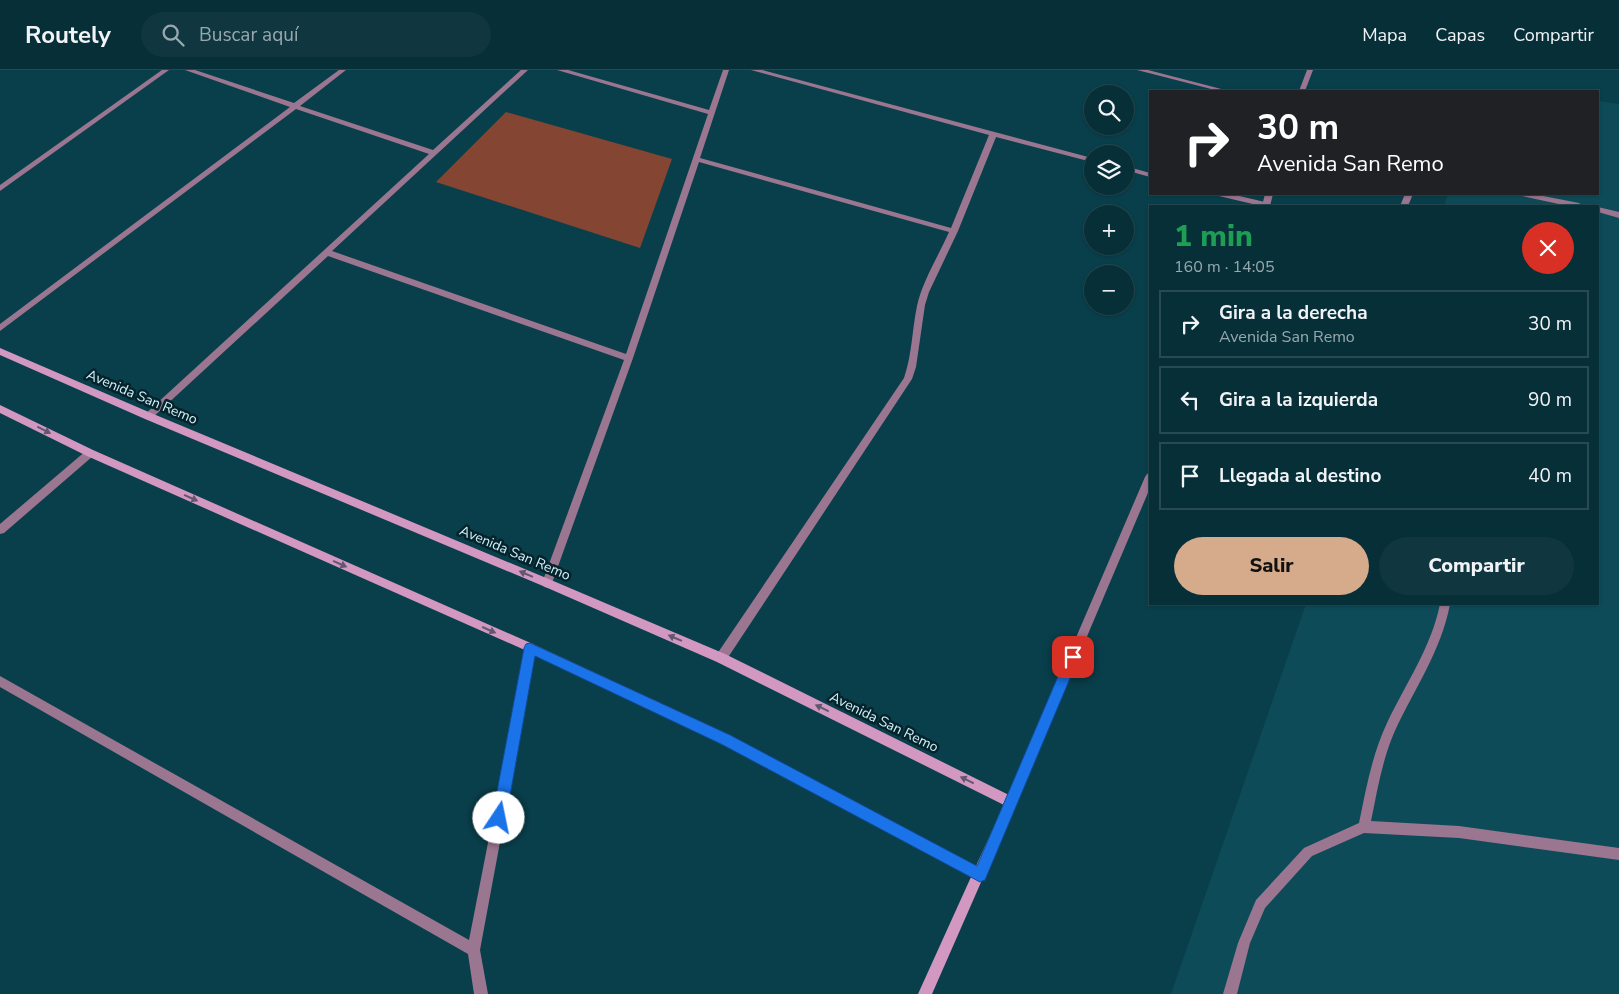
<!DOCTYPE html>
<html lang="es">
<head>
<meta charset="utf-8">
<style>
  body { margin:0; font-family:"Nunito Sans",sans-serif; background:#103740; color:#f1f3f6; height:100vh; display:flex; flex-direction:column; font-size:19px; white-space:nowrap }
  * { box-sizing:border-box; margin:0 }
  p { font-size:16px; color:#98a9ae }
  .icon { flex:none; width:28px; height:28px; fill:none; stroke:currentColor; stroke-width:2; stroke-linecap:round; stroke-linejoin:round }
  .map { position:relative; flex:1; overflow:hidden }
  .panel { position:absolute; left:1149px; top:135px; width:450px; height:400px; display:flex; flex-direction:column; background:#072f38; border-radius:0px; box-shadow:0 1px 4px #0004,0 0 0 1px #284a53 }
  .panel>* { flex:none }
  .guide { position:absolute; left:1149px; top:20px; width:450px; height:105px; border-radius:0px; box-shadow:0 1px 4px #0004,0 0 0 1px #284a53; background:#202124; color:#fff; overflow:hidden }
  .tools { position:absolute; left:1084px; top:15px; display:grid; gap:10px }
  .tools a { display:grid; place-items:center; width:50px; height:50px; border-radius:50%; background:#072f38; box-shadow:0 1px 4px #0004,0 0 0 1px #284a53; font-size:25px }
  .pin { position:absolute; display:grid; place-items:center; width:42px; height:42px; color:#fff; margin:-21px; border-radius:10px; box-shadow:0 2px 8px #0006 }
  .me { position:absolute; width:55px; margin:-28px; rotate:11deg; stroke-linejoin:round; filter:drop-shadow(0 0 4px #0008) }
  .turn { display:flex; align-items:center; gap:18px; height:105px; padding:0 25px; font-size:22px }
  .turn .icon { width:65px; height:65px; stroke-width:2.5 }
  .turn b { display:block; font-size:35px; line-height:42px }
  .round { display:grid; place-items:center; flex:none; width:52px; height:52px; border-radius:26px; background:#103740 }
  .head { display:flex; align-items:center; justify-content:space-between; height:85px; padding:0 25px }
  h1 { font-size:30px; font-weight:800; line-height:38px; color:#1e9e55 }
  .action { display:flex; gap:10px; margin-top:auto; padding:10px 25px }
  .action a { flex:1; height:58px; border-radius:30px; background:#d6ab8b; color:#111; font-size:20px; font-weight:800; line-height:58px; text-align:center }
  .action a+a { background:#103740; color:#f1f3f6 }
  ul { padding:0; list-style:none }
  li { display:flex; align-items:center; gap:15px; height:68px; margin:0 10px 8px; padding:0 15px; border:2px solid #284a53; border-radius:0px }
  li div { flex:1 }
  li b { display:block; font-size:19px }
  li em { font-style:normal }
  header { display:flex; align-items:center; gap:30px; box-sizing:border-box; height:70px; padding:0 25px; background:#072f38; border-bottom:1px solid #284a53 }
  header strong { font-size:24px }
  nav { display:flex; gap:28px; margin-inline-start:auto; font-size:18px }
  .search { width:350px; height:45px; background:#103740; display:flex; align-items:center; gap:12px; box-sizing:border-box; padding:0 18px; border-radius:28px; color:#98a9ae; font-size:19px }
  .map>svg:first-child { display:block }
  .built { fill:#0e4b59 }
  .green { fill:#844532 }
  .lines { fill:none; stroke-linecap:round; stroke-linejoin:round }
  .service { fill:#9b7690; fill-rule:evenodd }
  .minor { fill:#9b7690; fill-rule:evenodd }
  .tertiary { fill:#9b7690; fill-rule:evenodd }
  .secondary { fill:#d298c2; fill-rule:evenodd }
  .oneway { fill:#61586f }
  .route { fill:#1a73e8; stroke:#114b97 }
  .labels { text-anchor:middle; dominant-baseline:central; stroke-width:5; stroke-linejoin:round; paint-order:stroke }
  .street-label { font-size:14px; fill:#d2f3fd; stroke:#05232b }
</style>
</head>
<body>
<header>
<strong>Routely</strong>
<div class="search"><svg class="icon" aria-label="search" viewBox="0 0 24 24"><circle cx="10" cy="10" r="6"/><path d="M15 15l6 6"/></svg>Buscar aquí</div>
<nav><a>Mapa</a><a>Capas</a><a>Compartir</a></nav>
</header>
<div class="map">
<svg width="1619" height="924" viewBox="0 0 1619 924">
  <rect width="100%" height="100%" fill="#093f4b"/>
  <path class="built" d="M1598 31 1619 34V924H1171L1306 534H1598V136H1444L1448 124H1598Z"/>
  <path class="green" d="M506 42 672 89 640 178 436 112Z"/>
  <g class="lines">
    <g class="service">
      <path d="M1405 124H1413L1408 136H1400Z"/>
      <path d="M1518 124H1533L1579 133 1583 136H1568L1522 126Z"/>
      <path d="M1598 137 1619 142V148L1598 142Z"/>
      <path d="M1440 534H1450C1441 582 1414 619 1394 663 1382 691 1377 722 1371 751L1459 756 1619 778V790L1459 768 1364 763 1312 786 1265 838 1250 873 1237 924H1223L1238 873 1256 830 1304 778 1359 753C1366 719 1372 685 1387 653 1406 613 1431 578 1440 534Z"/>
    </g>
    <g class="minor">
      <path d="M162 0H169L0 121V115Z"/>
      <path d="M185 0H195L294 33 339 0H346L300 36 433 80 521 0H528L332 181 626 284 708 44 557 0H568L709 40 723 0H729L700 88 951 158 989 65 751 0H762L1092 88V92L996 67 958 161 929 222 925 235 916 297 912 309 725 592 721 593 717 592 716 588 717 584 904 308C912 285 912 260 917 236 922 212 939 185 949 162L699 92 633 288 552 513 551 516 547 518 543 516 542 513 624 290 328 186 151 349 148 350 143 346 429 84 296 39 0 261V254L290 37Z"/>
      <path d="M1137 0H1148L1229 21H1219Z"/>
      <path d="M1125 96 1150 103V107L1125 100Z"/>
      <path d="M1218 124H1231L1269 133 1270 135 1261 136 1219 126Z"/>
      <path d="M90 379 95 383 93 386 4 463 0 464V454L87 380Z"/>
      <path d="M531 573 535 575 536 578 480 880 488 924H474L468 884 0 617V606L469 870 526 578 527 575Z"/>
    </g>
    <g class="tertiary">
      <path d="M1307 0H1313L1305 21H1299Z"/>
      <path d="M1265 124H1273L1270 136H1262Z"/>
      <path d="M1150 403V418L1015 736 1011 738 1007 736 1005 732 1007 728 1145 407 1147 404Z"/>
    </g>
    <path class="secondary" d="M0 278 151 343 551 510 725 584 1015 728 1017 732 985 803 984 809 982 810 932 924H918L971 807 721 673 527 581 87 386 0 343V335L93 380 535 575 729 665 976 796 1004 735 717 592 543 516 145 349 0 285Z"/>
  </g>
  <defs><path id="oneway-solid" d="M-6-.8H1V-3.2L6.5 0L1 3.2V.8H-6Z" transform="scale(1.25)"/></defs>
  <g class="oneway">
    <use href="#oneway-solid" transform="translate(44 360) rotate(27)"/>
    <use href="#oneway-solid" transform="translate(191 428) rotate(24)"/>
    <use href="#oneway-solid" transform="translate(340 494) rotate(24)"/>
    <use href="#oneway-solid" transform="translate(526 504) rotate(-157)"/>
    <use href="#oneway-solid" transform="translate(489 560) rotate(24)"/>
    <use href="#oneway-solid" transform="translate(675 568) rotate(-157)"/>
    <use href="#oneway-solid" transform="translate(822 638) rotate(-154)"/>
    <use href="#oneway-solid" transform="translate(967 710) rotate(-154)"/>
  </g>
  <path class="route" d="M530 573 730 665 977 796 1068 583 1073 582 1077 583 1079 587 985 810 980 812 721 674 535 586 506 748 504 753 499 755 494 753 492 748 524 578 526 574Z"/>
  <g class="labels">
    <g class="street-label">
      <text transform="translate(142 327) rotate(23)">Avenida San Remo</text>
      <text transform="translate(515 483) rotate(23)">Avenida San Remo</text>
      <text transform="translate(884 652) rotate(26)">Avenida San Remo</text>
    </g>
  </g>
</svg>
<div class="tools">
<a><svg class="icon" aria-label="search" viewBox="0 0 24 24"><circle cx="10" cy="10" r="6"/><path d="M15 15l6 6"/></svg></a>
<a><svg class="icon" aria-label="layers" viewBox="0 0 24 24"><path d="M12 4l9 5-9 5-9-5zM3 14l9 5 9-5"/></svg></a>
<a>+</a>
<a>−</a>
</div>
<div class="pin" style="left:1073px;top:587px;background:#d93025"><svg class="icon" aria-label="arrive" viewBox="0 0 24 24"><path d="M6 21V4h12l-3 4 3 4H6"/></svg></div>
<svg class="me" style="left:499px;top:748px" viewBox="-20 -20 40 40"><circle r="19" fill="#fff"/><path d="M0-13L10 11 0 6-10 11z" fill="#1a73e8"/></svg>
<div class="guide">
<div class="turn"><svg class="icon" aria-label="right" viewBox="0 0 24 24"><path d="M7 20v-9h11M14 6l5 5-5 5"/></svg><div><b>30 m</b>Avenida San Remo</div></div>
</div>
<section class="panel">
<div class="head"><div><h1>1 min</h1><p>160 m · 14:05</p></div><a class="round" style="background:#d93025;color:#fff"><svg class="icon" aria-label="close" viewBox="0 0 24 24"><path d="M6 6l12 12M18 6L6 18"/></svg></a></div>
<ul>
<li><svg class="icon" aria-label="right" viewBox="0 0 24 24"><path d="M7 20v-9h11M14 6l5 5-5 5"/></svg><div><b>Gira a la derecha</b><p>Avenida San Remo</p></div><em>30 m</em></li>
<li><svg class="icon" aria-label="left" viewBox="0 0 24 24"><path d="M17 20v-9H6M10 6l-5 5 5 5"/></svg><div><b>Gira a la izquierda</b></div><em>90 m</em></li>
<li><svg class="icon" aria-label="arrive" viewBox="0 0 24 24"><path d="M6 21V4h12l-3 4 3 4H6"/></svg><div><b>Llegada al destino</b></div><em>40 m</em></li>
</ul>
<div class="action"><a>Salir</a><a>Compartir</a></div>
</section>
</div>
</body>
</html>
